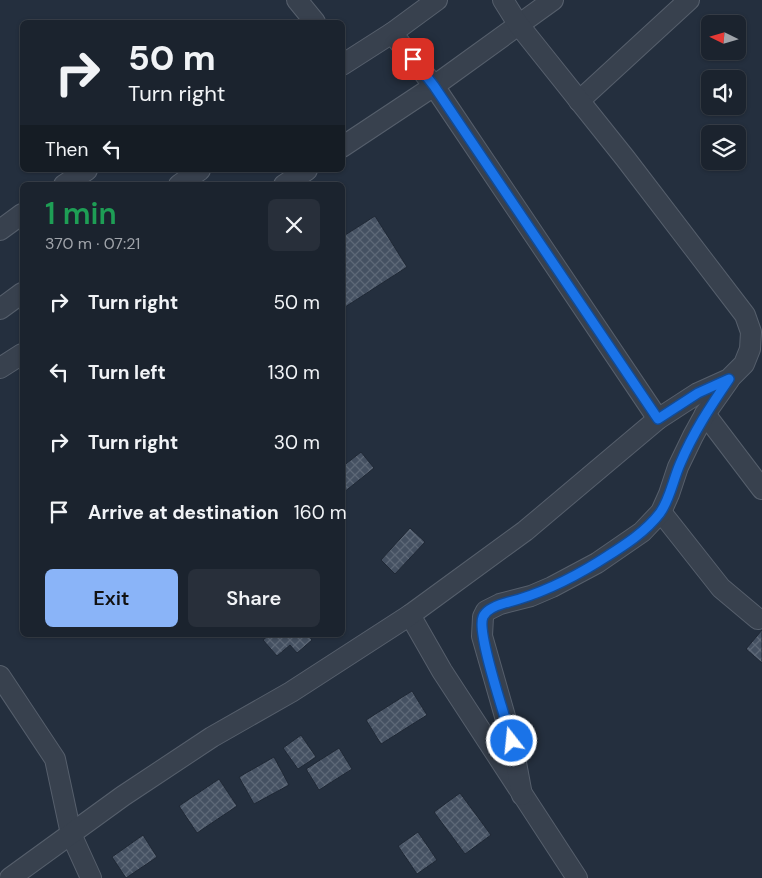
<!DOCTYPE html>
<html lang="en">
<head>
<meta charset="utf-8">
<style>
  body { margin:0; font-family:"DM Sans",sans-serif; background:#282f3a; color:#f1f3f6; height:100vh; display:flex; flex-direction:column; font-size:19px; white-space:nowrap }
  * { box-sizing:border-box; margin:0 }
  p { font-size:16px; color:#a0a4aa }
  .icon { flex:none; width:28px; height:28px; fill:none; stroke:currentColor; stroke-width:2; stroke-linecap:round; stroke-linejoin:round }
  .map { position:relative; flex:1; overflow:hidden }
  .panel { position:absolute; left:20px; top:182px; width:325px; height:455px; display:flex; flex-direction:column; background:#1b232e; border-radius:8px; box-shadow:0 1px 4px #0004,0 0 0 1px #39404a }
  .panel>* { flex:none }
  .top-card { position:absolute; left:20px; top:20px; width:325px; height:152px; border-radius:8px; box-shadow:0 1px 4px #0004,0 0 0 1px #39404a; background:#1b232e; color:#f1f3f6; overflow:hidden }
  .needle { width:32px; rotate:275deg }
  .controls { position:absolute; left:701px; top:15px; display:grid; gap:10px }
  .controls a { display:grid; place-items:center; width:45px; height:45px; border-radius:8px; background:#1b232e; box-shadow:0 1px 4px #0004,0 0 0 1px #39404a; font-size:25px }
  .pin { position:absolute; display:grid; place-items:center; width:42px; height:42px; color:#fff; margin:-21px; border-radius:10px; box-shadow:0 2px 8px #0006 }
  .me { position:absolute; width:55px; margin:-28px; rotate:344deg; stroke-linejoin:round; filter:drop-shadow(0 0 4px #0008) }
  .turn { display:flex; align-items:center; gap:18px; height:105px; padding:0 25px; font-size:22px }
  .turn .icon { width:65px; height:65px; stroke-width:2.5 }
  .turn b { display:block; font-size:35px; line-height:42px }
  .then { display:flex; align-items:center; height:48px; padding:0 25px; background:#0003; gap:10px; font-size:19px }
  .round { display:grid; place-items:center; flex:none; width:52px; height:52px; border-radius:8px; background:#282f3a }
  .overview { display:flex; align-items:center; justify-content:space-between; height:85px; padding:0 25px }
  h1 { font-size:30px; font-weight:600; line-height:38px; color:#1e9e55 }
  .button { display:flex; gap:10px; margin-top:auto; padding:10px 25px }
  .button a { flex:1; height:58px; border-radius:8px; background:#8ab4f8; color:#111; font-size:20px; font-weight:600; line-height:58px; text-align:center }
  .button a+a { background:#282f3a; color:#f1f3f6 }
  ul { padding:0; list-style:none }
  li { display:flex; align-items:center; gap:15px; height:70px; padding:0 25px }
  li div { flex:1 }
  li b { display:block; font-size:19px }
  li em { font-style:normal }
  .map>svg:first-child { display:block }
  .building { fill:url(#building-cross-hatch); stroke:#1f2835 }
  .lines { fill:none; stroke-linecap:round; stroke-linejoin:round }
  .minor-casing { stroke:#565f6c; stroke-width:22 }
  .minor { stroke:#38414e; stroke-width:20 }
  .route-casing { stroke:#114b97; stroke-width:12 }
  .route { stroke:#1a73e8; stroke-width:9 }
</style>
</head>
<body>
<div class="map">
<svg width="762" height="878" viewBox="0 0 762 878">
  <defs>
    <pattern id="building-cross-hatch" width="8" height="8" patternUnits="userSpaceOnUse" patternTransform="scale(1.25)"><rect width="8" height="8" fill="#455162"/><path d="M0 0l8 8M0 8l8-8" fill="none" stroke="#5d6877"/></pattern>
  </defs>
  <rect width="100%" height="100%" fill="#242f3e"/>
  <g class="building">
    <path d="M375 216 407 267 342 309V237Z"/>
    <path d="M361 452 374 468 343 493 342 467Z"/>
    <path d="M410 528 425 542 395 574 381 560Z"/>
    <path d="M762 630V663L746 649Z"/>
    <path d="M269 635H308L312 640 297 653 290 645 277 656 263 640Z"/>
    <path d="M412 691 427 715 381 744 366 720Z"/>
    <path d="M301 735 316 757 298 769 283 748Z"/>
    <path d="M339 748 352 769 319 790 306 769Z"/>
    <path d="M274 757 289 785 254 804 239 777Z"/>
    <path d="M219 779 237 806 197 833 179 806Z"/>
    <path d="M460 793 491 835 465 854 434 812Z"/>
    <path d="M418 832 437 860 417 874 398 846Z"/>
    <path d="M143 835 157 857 126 878 112 857Z"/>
  </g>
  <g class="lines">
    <g class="minor-casing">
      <g id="minor">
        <path d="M297 0 315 22"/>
        <path d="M392 33 434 86 658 419"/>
        <path d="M342 65 392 33 437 0"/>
        <path d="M579 101 689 0"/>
        <path d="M342 147 434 86 553 0"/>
        <path d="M64 185 87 170"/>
        <path d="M179 185 200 170"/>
        <path d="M284 185 307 170"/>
        <path d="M0 230 22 214"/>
        <path d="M0 309 22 293"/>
        <path d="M0 368 22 354"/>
        <path d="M705 414 762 489"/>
        <path d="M661 512 721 588 758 619"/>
        <path d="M410 615 442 671 577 878"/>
        <path d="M0 676 55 759 71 834 91 878"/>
        <path d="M522 795 512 741 482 636 483 617 486 611 500 604 531 596 552 587 597 563 642 532 661 512 669 494 678 467 693 436 705 414 729 380"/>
        <path d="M10 878 123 796 212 737 291 692 410 615 525 531 658 419 698 393 729 379 744 364 750 349 751 332 745 315 625 158 518 24 503 0"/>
      </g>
    </g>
    <use href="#minor" class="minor"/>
  </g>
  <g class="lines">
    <g class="route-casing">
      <path id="route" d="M413 59 434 86 658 419 698 393 729 379C710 407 693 433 680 464 673 480 670 499 660 513 644 534 620 548 598 562 569 580 538 595 505 603 498 605 486 609 483 617 476 633 506 719 512 741"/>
    </g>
    <use href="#route" class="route"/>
  </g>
</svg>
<div class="controls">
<a><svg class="needle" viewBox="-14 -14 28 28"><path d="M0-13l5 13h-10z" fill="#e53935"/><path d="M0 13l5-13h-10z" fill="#a0a4aa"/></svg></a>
<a><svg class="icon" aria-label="sound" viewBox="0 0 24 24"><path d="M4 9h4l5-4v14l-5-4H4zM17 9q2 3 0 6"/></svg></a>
<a><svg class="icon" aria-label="layers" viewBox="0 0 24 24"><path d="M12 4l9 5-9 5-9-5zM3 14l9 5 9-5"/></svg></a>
</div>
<div class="pin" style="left:413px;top:59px;background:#d93025"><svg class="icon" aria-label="arrive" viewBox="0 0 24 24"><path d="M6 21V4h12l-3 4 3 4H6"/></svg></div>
<svg class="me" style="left:512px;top:741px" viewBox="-20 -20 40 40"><circle r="17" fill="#1a73e8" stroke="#fff" stroke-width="3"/><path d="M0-11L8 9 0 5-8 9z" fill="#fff"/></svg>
<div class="top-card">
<div class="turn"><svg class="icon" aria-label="right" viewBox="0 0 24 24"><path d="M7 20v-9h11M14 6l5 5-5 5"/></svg><div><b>50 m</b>Turn right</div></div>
<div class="then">Then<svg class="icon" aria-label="left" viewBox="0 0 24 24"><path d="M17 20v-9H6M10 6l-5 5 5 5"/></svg></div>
</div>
<section class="panel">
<div class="overview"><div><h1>1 min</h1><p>370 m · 07:21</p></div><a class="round"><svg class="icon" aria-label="close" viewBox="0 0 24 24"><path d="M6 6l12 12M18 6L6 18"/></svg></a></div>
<ul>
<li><svg class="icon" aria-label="right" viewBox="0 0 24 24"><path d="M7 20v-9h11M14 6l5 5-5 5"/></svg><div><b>Turn right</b></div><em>50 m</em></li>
<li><svg class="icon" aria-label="left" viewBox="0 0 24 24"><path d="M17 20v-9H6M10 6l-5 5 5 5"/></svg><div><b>Turn left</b></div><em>130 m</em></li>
<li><svg class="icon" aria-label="right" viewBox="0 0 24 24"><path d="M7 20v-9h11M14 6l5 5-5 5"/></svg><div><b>Turn right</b></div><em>30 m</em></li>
<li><svg class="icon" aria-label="arrive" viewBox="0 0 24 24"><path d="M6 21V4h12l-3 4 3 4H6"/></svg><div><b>Arrive at destination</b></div><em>160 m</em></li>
</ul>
<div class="button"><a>Exit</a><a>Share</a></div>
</section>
</div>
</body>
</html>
